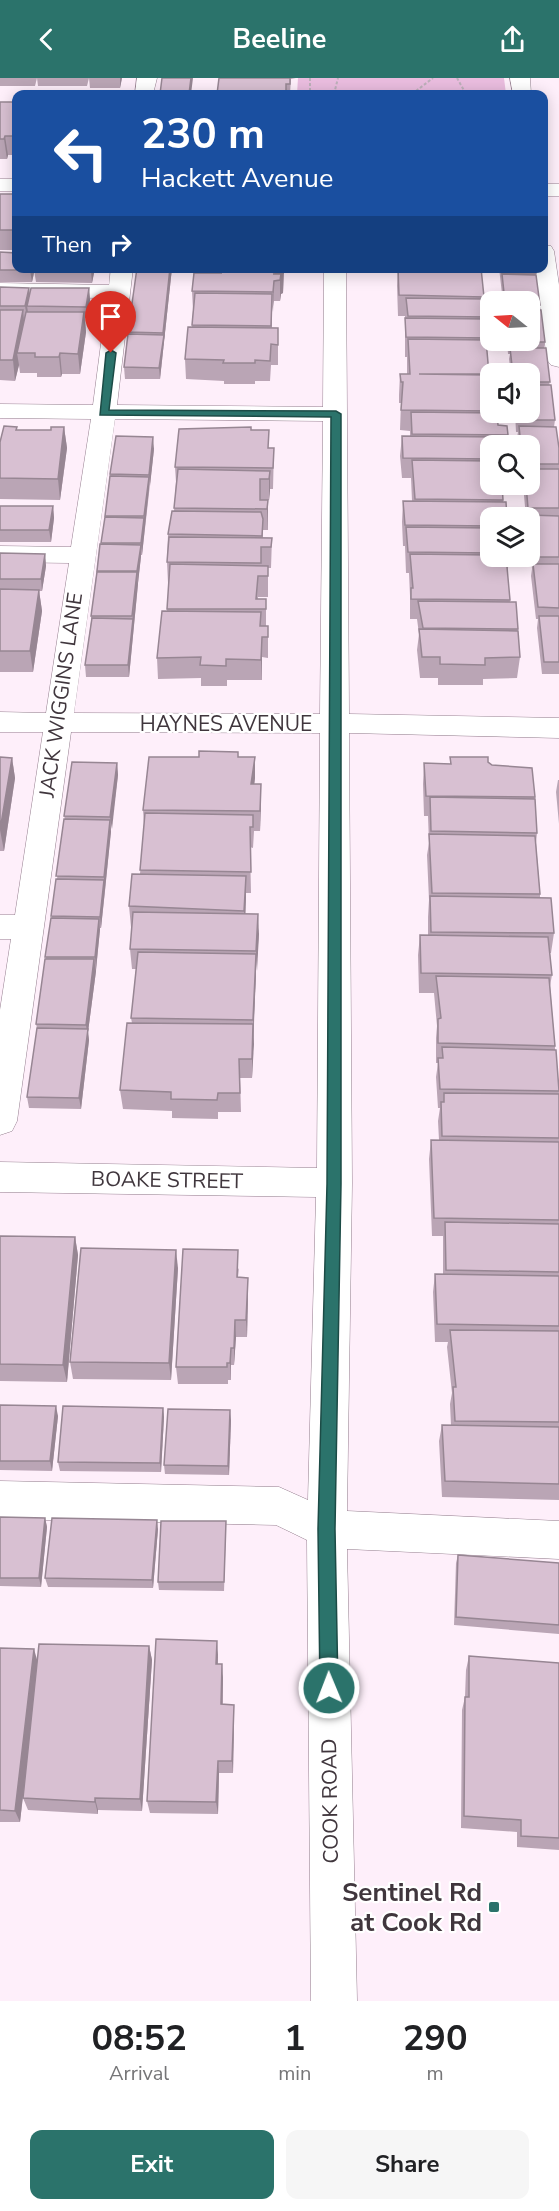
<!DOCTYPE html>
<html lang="en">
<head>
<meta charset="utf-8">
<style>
  body { margin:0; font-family:"Nunito Sans",sans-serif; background:#f6f6f6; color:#202124; height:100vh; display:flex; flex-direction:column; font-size:22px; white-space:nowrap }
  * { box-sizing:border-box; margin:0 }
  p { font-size:20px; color:#757577 }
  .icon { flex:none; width:33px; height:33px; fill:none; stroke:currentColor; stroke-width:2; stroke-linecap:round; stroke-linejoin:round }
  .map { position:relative; height:1923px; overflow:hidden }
  .sheet { display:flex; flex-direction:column; background:#fff; flex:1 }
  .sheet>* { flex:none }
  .hud { position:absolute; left:12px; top:12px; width:536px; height:183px; border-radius:12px; box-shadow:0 3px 15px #0003; background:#1a4fa0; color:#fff; overflow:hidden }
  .needle { width:39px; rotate:288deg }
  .fabs { position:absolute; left:480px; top:213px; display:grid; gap:12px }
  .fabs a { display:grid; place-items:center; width:60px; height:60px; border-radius:12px; background:#fff; box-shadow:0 3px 15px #0003; font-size:30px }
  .pin { position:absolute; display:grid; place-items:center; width:51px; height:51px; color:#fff; margin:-62px -26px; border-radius:50% 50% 50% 0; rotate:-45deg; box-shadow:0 0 6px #0007 }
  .pin .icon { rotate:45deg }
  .me { position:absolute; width:66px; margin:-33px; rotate:359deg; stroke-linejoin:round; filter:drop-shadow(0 0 4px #0008) }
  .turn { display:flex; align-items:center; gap:21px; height:126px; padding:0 30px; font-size:27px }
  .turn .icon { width:78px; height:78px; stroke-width:2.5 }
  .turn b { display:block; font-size:42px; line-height:51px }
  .then { display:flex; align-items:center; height:57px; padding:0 30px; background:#0003; gap:12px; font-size:22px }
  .eta { display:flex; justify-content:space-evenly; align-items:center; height:102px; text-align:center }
  .eta b { font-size:36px; font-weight:700; line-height:42px }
  .cta { display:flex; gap:12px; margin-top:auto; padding:12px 30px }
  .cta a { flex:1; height:69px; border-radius:12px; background:#2b736b; color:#fff; font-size:24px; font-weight:700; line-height:69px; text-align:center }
  .cta a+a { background:#f6f6f6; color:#202124 }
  header { display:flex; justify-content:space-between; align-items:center; height:78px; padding:0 30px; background:#2b736b; color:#fff; font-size:27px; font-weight:700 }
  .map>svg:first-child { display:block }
  .green { fill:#eabddf }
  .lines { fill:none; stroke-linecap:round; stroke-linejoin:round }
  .minor-casing { stroke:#947e8e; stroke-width:1 }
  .path { stroke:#bdb0ba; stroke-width:2; stroke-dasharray:3 2; stroke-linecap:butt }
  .minor { fill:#fff; fill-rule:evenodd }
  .wall { fill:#baa5b5 }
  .shaded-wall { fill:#978693 }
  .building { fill:#d8c0d2; stroke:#978693; stroke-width:1.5 }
  .route { fill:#2b736b; stroke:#1c4b46; stroke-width:1.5 }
  .poi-dot { fill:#2b736b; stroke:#fff; stroke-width:2 }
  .labels { text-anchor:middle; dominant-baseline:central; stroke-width:4.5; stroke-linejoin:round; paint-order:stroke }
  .street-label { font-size:21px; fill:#40363d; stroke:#fff }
  .near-poi-label { font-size:26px; font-weight:bold; fill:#40363d; stroke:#fff; text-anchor:end }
</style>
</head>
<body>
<header><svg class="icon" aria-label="back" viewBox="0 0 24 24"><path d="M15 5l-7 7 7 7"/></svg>Beeline<svg class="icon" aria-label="share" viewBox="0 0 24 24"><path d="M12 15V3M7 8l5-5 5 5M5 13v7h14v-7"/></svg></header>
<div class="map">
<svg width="559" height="1923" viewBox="0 0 559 1923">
  <rect width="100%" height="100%" fill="#feeffa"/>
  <path class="green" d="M298 0H504L506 16H297Z"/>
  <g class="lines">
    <g class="minor-casing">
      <g id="minor">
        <path d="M137 0H157L153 16H135Z"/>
        <path d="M510 0H530L531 16H513Z"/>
        <rect x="0" y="101" width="16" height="12"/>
        <rect x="543" y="106" width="16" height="12"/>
        <path d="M543 167 551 168 554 173 559 207V289L551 287 547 282 535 190H543Z"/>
        <path d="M111 190H133L117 327 323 329 324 190H346L349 636 559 640V660L349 655 352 1105 347 1433 559 1443V1481L347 1471 357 1923H311L307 1462 276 1447 0 1441V1403L279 1409 308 1422 316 1119 0 1114V1084L317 1090 320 655 71 654 17 1043 12 1053 0 1057V932L11 861H0V837H15L43 654H0V634L46 635 69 485 0 484V468L71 469 91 341 0 340V326L93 327 107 220 0 219V205L109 207ZM115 341 323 343 320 636 74 635Z"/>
      </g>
    </g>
    <g class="path">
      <path d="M310 0V16"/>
      <path d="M457 0 466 16"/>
      <path d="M334 16 338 0"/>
      <path d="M412 16 433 0"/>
    </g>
    <use href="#minor" class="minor"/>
  </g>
  <g class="wall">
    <path d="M0 0H37L35 8H0Z"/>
    <path d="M37 0H89L87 8H38Z"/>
    <path d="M89 0H122L120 10H90Z"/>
    <path d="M219 0H296L291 1 290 16H217Z"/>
    <path d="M0 24H16V77H8L7 81H0Z"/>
    <rect x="0" y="116" width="16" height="56"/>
    <path d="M0 174 35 190 32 204H0Z"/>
    <path d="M95 190 92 205 36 204 34 192Z"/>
    <path d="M172 190 160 301H125L124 289 128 254Z"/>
    <path d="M194 190H284L283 215 281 216 280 223H274L272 234V250H278V287H271L270 303H255V306H224V303L186 301 185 281 192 249 193 232 192 213Z"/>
    <path d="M398 190 484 219 488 239 489 260 487 275 490 335 498 347 508 357 507 368H490V406L503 422V424L490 440V478H510L507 496 510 524 518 551V555L520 579 517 600 483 601V607H438V600H420L417 572 419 556 417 541H410V518L409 495H406L405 468H403L402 444 403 423H412L411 400H402L400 378 402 358H410V353L400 352 401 325H399V317L400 296H407V279H405V238H398L397 208Z"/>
    <path d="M499 190H535L540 227 539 232 545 264 544 270 555 342 554 349 559 370V596H542L537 550 538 541H536L531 498 532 491 530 467V440H526L523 406H530V368H518L517 360 518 354H516L515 334H530V296H511L509 281 510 276H508L507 262H530V224H503Z"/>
    <path d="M0 209 29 210 30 217 89 210 90 222 87 240H85L86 254 80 296H62L61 299H37V295H20L19 287 15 303 0 302Z"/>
    <path d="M64 349 67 370 60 422 0 421V364L17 352H51Z"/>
    <path d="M251 352 269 370H274L273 411H270L269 422H261H268V452H263V460H272L271 490H268V519H258V521H266V548H268V580L262 579V602H227V608H201V600L158 601 157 580 167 533 169 505H168L167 484 168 456 174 433 176 404 175 389Z"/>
    <path d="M154 371 142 477H141L138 505 129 599H86L85 587 91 544V538L100 466H102L110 396Z"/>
    <path d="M0 428H53L54 440 51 464H0Z"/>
    <path d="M0 475 45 476 46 488 42 513H39L42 533 33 594H0Z"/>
    <path d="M0 679 12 680 15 700 4 773H0Z"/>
    <path d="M238 679 255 700 254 706H261L260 753H254L253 770 250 769 251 815H246L245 836 259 856 256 893 252 1000H240L241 1034H218V1041L172 1040V1033L123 1031 120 1012 132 945 131 940 136 891H132L130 871 132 849H131L129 828 140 796 144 746 143 732Z"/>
    <path d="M450 679 488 684 535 719 537 755 536 765 540 816V820L554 855 551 875H550L552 897 550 908 555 968V972L559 1008V1422L442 1419 439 1363 442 1347H451L450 1326 452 1315 447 1269 448 1264H435L433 1214 435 1196H443V1158H432L429 1081 431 1062H439L438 1043 440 1030H438L436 999 438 985H436V960L437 948 434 915H419L418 877 420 857H428V839L429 822 427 777 429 765 428 738H424L423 706 424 685 450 686Z"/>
    <path d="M117 685 118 697 111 751 105 813 101 850H100L96 893 88 954 89 962 81 1031 29 1030 27 1019 37 950 36 946 57 801 65 741 64 738Z"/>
    <path d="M558 702H559V746L556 714Z"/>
    <path d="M0 1158 75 1159 78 1177 67 1304 0 1303Z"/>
    <path d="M178 1190 171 1302 73 1301 70 1284Z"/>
    <path d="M239 1190 238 1199 248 1217 247 1259H236L234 1287H231V1302H228V1306H178L176 1289Z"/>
    <path d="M0 1327 58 1338 52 1393 0 1392Z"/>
    <path d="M163 1330 164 1339 161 1394 60 1393 58 1384Z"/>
    <path d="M231 1342 229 1397 165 1396 164 1387Z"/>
    <path d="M0 1439 45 1440 47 1449 41 1509 0 1508Z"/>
    <path d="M226 1443V1452L224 1513 159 1512 158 1504Z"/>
    <path d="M158 1451 153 1510 48 1509 45 1500Z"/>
    <path d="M458 1477 559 1485V1556L454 1547 456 1485Z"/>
    <path d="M149 1568 152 1582 142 1733 98 1732V1736L28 1732 23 1720 30 1657 20 1744H0V1570L37 1582Z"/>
    <path d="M218 1577V1586L223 1600V1626L234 1640 233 1695H219L218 1736 150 1735 147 1723Z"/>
    <path d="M469 1578 559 1585V1772L517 1769V1754L461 1750 462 1632 465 1619 466 1592Z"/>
  </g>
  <g class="shaded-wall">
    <path d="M120 0H122L120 10Z"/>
    <path d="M191 0H193L191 16H189Z"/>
    <path d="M5 58 8 77 7 81 4 61Z"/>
    <path d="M31 190H35L32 204 30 192Z"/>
    <path d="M92 190H95L92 205 91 193Z"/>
    <path d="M170 190H172L160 301 159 290Z"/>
    <path d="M284 190 283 215 281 216 280 223V202L274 203 273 234V196Z"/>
    <path d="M29 210 30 221 27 228 28 234 27 240 25 228Z"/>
    <path d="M89 210 90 222 87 240 86 229Z"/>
    <path d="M23 232 25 253 17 275 19 287 15 303 13 282Z"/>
    <path d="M84 234 86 254 80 296 78 276Z"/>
    <path d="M60 275 62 296 61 299 59 279Z"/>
    <path d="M64 349 67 370 60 422 58 401Z"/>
    <path d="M153 359 154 371 150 408 149 397Z"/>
    <path d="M270 393V413L269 422V401Z"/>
    <path d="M149 399V411L142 477 141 465Z"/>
    <path d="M268 422V452L267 431Z"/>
    <path d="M53 428 54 440 51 464 49 452Z"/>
    <path d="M141 467V479L138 505 137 493Z"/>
    <path d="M45 476 46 488 42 513 41 501Z"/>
    <path d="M137 494 138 506 129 599 128 587Z"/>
    <path d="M39 512 42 533 33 594 30 573Z"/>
    <path d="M262 559V602L261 582Z"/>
    <path d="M255 679V700L252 726 251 706Z"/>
    <path d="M12 680 15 700 4 773 0 752Z"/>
    <path d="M117 685 118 697 112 751 110 739Z"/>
    <path d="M261 706V726L260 753V733Z"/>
    <path d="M110 742 111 754 101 850 100 839Z"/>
    <path d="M246 798V818L245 853 244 833Z"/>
    <path d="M258 836 259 856 257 893 256 873Z"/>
    <path d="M99 841 100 852 96 891 95 879Z"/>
    <path d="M256 876V896L253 962V942Z"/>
    <path d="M94 881 96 893 88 954 89 962 81 1031 79 1020 87 954 86 947Z"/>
    <path d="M253 946 254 966 252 1000V981Z"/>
    <path d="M75 1159 78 1177 67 1304 63 1287Z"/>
    <path d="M176 1172 178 1190 171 1302 169 1285Z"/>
    <path d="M248 1200V1217L247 1259 246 1242Z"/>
    <path d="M235 1242 236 1259 234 1287V1270Z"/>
    <path d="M231 1270V1302L230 1285Z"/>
    <path d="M56 1328 58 1338 52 1393 50 1383Z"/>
    <path d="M163 1330 164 1339 161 1394 160 1385Z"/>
    <path d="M230 1332 231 1342 229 1397 228 1388Z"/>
    <path d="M45 1440 47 1449 41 1509 39 1500Z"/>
    <path d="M157 1442 158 1451 153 1510 152 1502Z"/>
    <path d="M217 1563 218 1577 217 1600 216 1586Z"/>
    <path d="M149 1568 152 1582 142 1733 140 1721Z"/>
    <path d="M34 1571 38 1585 20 1744 15 1733Z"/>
    <path d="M222 1586 223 1600 222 1639 221 1626Z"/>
    <path d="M234 1627V1640L233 1695 232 1683Z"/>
    <path d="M218 1683 219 1695 218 1736 216 1724Z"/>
    <path d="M95 1720 98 1732V1736L95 1724Z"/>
  </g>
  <g class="building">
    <path d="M162 0H191L189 16H160Z"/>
    <path d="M219 0H290V6H286V16H217Z"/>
    <path d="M0 24H16V58H5L4 61H0Z"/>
    <rect x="0" y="116" width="16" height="36"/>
    <path d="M0 174 16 175V190H31L30 192H0Z"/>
    <path d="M35 190H92L91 193 34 192Z"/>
    <path d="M137 190H170L163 255 128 254Z"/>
    <path d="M194 190H283V195L273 196H281L280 202 274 203 273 214 192 213 194 195H222L194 194Z"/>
    <path d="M398 190H481L484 219 399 217Z"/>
    <path d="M502 190H535L536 195H502Z"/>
    <path d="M502 196 536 197 540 227H530V224H505Z"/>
    <path d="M0 209 29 210 25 228H0Z"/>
    <path d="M31 210H89L86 229 27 228Z"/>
    <path d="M195 215 272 216 271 248 192 247Z"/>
    <path d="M406 220 486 221 488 239 408 238Z"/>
    <path d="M0 232H23L13 282H0Z"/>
    <path d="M530 232H541L545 264H509V262H530Z"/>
    <path d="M26 234H84L78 276 60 275 59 279H35V275H17Z"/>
    <path d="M405 240 487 241 489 260 406 259Z"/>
    <path d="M188 249 278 250V267L271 266 270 283 255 282V285H223L224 282 185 281Z"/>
    <path d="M128 256 164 257 159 290 124 289Z"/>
    <path d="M408 261 486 262 489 296H419L487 297 490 333 401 332 403 304H401L400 296H410Z"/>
    <path d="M510 270H546L550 304H530V296H513Z"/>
    <path d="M530 307H551L555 342H518L517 334H530Z"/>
    <path d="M411 334 497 335 498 347 507 348 508 357 412 356Z"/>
    <path d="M4 348 17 349 16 352H51V349H64L58 401 0 400V364Z"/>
    <path d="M519 348 556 349 559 370V386H530V368H521Z"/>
    <path d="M251 349V352H269L268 370H274L273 390 175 389 179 351Z"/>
    <path d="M116 358 153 359 149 397 110 396Z"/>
    <path d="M402 358 499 359 500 368H490V381L403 380Z"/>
    <path d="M412 382 490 383V406H502L503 422 415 421Z"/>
    <path d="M178 391 270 393 269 401H260V422H268L267 431 174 430Z"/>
    <path d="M530 391H559V430H528L526 406H530Z"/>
    <path d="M110 398 149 399 144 438H105Z"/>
    <path d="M403 423 506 424 507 440H490V448L405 447Z"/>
    <path d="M0 428H53L49 452H0Z"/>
    <path d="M172 433 261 434 263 441 262 458 168 456Z"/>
    <path d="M529 437 559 438V479H534Z"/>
    <path d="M105 439 144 440 141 465H101Z"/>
    <path d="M406 449 490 450V475L408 474Z"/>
    <path d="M169 459 272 460 271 469H261V485L167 484Z"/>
    <path d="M100 466 141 467 137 493H97Z"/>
    <path d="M0 475 45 476 41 501H0Z"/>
    <path d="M410 476 490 477V478H506L510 522 411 521V510H413Z"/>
    <path d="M170 486 268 488V498H258L256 521H266V531H167Z"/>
    <path d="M533 486H559V530L538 529Z"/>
    <path d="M97 494H137L132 538H91Z"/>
    <path d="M0 511 39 512 30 573H0Z"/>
    <path d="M418 523 516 524 518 551 423 550Z"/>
    <path d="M162 533 261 534 260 548H268V559H262L261 582 226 581V588L200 587 201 579 157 580Z"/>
    <path d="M539 538H559V584H544Z"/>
    <path d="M92 540 133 541 128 587H85Z"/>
    <path d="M419 551 518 553 520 579 485 580V587L440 586V579H422Z"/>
    <path d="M199 673 238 674V679H255L251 706H261L260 733 143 732 149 679H199Z"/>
    <path d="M0 679 12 680 0 752Z"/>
    <path d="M450 679H488V684L492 687 532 690 535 719 426 718 424 685 451 686Z"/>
    <path d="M72 684 117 685 110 739 64 738Z"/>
    <path d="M430 719 535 721 537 755 431 753Z"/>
    <path d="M145 735 253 737V749H250L251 794 140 792Z"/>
    <path d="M64 741 110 742 104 799 56 798Z"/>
    <path d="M429 756 535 758 540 816 432 815Z"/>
    <path d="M132 796 246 798 244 833 129 828Z"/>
    <path d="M56 801 104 802 100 839 51 838Z"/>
    <path d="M430 818 551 820 554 855 431 854Z"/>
    <path d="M133 834 258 836 256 873 130 871Z"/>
    <path d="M51 840 99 841 95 879H45Z"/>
    <path d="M420 857 548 859 552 897 421 895Z"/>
    <path d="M138 874 256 876 253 942 131 940Z"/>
    <path d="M45 881H94L86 947 36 946Z"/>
    <path d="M436 898 549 900 555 968 438 965V941L441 940Z"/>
    <path d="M127 945 253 946 252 981H239L240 1015H218L217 1022 171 1021V1014L120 1012Z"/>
    <path d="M37 950 88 951 79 1020 27 1019Z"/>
    <path d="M442 969 556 972 559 1013 440 1011 438 980H443Z"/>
    <path d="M444 1015 559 1016V1060L442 1058 441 1024H444Z"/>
    <path d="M431 1062 559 1064V1142L434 1140Z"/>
    <path d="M445 1144 559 1146V1194L446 1192Z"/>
    <path d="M0 1158 75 1159 63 1287 0 1286Z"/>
    <path d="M81 1170 176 1172 169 1285 70 1284Z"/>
    <path d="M183 1171 238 1172 237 1199 248 1200 246 1242H235L234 1270H231L230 1285H227V1289H176Z"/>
    <path d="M435 1196 559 1198V1248L437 1246Z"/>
    <path d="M450 1252 559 1253V1344L455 1343 453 1309H456Z"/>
    <path d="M0 1327 56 1328 50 1383H0Z"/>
    <path d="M63 1328 163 1330 160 1385 58 1384Z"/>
    <path d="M168 1331 230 1332 228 1388 164 1387Z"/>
    <path d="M442 1347 559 1349V1406L445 1403Z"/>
    <path d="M0 1439 45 1440 39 1500H0Z"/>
    <path d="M52 1440 157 1442 152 1502 45 1500Z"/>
    <path d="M161 1443H226L224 1504H158Z"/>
    <path d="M458 1477 559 1485V1547L456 1539Z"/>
    <path d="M156 1561 217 1563 216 1586H222L221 1626 234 1627 232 1683H218L216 1724 147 1723Z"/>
    <path d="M39 1566 149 1568 140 1721 95 1720V1724L23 1720Z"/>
    <path d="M0 1570 34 1571 15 1733 0 1732Z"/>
    <path d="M469 1578 559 1585V1760L521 1758V1742L464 1738 465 1619H469Z"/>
  </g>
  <path class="route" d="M111 272 116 275 109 332 336 333 341 336V1106L335 1451 338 1610 335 1616 329 1619 323 1616 320 1610 318 1451 327 1106 331 339 100 337 106 275Z"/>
  <rect class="poi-dot" x="488" y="1823" width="12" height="12" rx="3"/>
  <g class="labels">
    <g class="street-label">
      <text transform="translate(61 617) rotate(-82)">JACK WIGGINS LANE</text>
      <text x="226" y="646">HAYNES AVENUE</text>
      <text transform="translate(167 1102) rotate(1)">BOAKE STREET</text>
      <text transform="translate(330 1723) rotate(-91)">COOK ROAD</text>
    </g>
    <g class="near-poi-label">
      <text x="482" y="1814">Sentinel Rd<tspan x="482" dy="30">at Cook Rd</tspan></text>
    </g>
  </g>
</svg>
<div class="fabs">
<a><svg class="needle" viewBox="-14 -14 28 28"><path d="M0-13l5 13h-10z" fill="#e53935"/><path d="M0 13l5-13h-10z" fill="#757577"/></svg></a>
<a><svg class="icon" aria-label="sound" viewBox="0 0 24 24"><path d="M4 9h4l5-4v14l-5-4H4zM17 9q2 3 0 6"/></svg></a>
<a><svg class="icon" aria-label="search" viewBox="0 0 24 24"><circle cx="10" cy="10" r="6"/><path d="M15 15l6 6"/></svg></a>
<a><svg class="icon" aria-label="layers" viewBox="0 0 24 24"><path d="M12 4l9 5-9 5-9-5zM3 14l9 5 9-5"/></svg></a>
</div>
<div class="pin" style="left:111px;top:275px;background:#d93025"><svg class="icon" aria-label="arrive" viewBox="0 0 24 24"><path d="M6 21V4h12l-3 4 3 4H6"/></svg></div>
<svg class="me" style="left:329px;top:1610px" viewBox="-20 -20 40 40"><circle r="17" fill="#2b736b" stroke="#fff" stroke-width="3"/><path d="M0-11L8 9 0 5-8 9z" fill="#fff"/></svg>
<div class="hud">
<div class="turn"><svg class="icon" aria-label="left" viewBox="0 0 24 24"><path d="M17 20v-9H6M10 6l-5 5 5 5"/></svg><div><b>230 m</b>Hackett Avenue</div></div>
<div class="then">Then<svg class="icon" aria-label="right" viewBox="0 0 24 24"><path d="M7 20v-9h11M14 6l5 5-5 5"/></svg></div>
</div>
</div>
<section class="sheet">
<div class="eta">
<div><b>08:52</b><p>Arrival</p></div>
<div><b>1</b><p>min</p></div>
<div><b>290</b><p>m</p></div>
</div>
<div class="cta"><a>Exit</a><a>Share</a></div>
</section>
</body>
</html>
